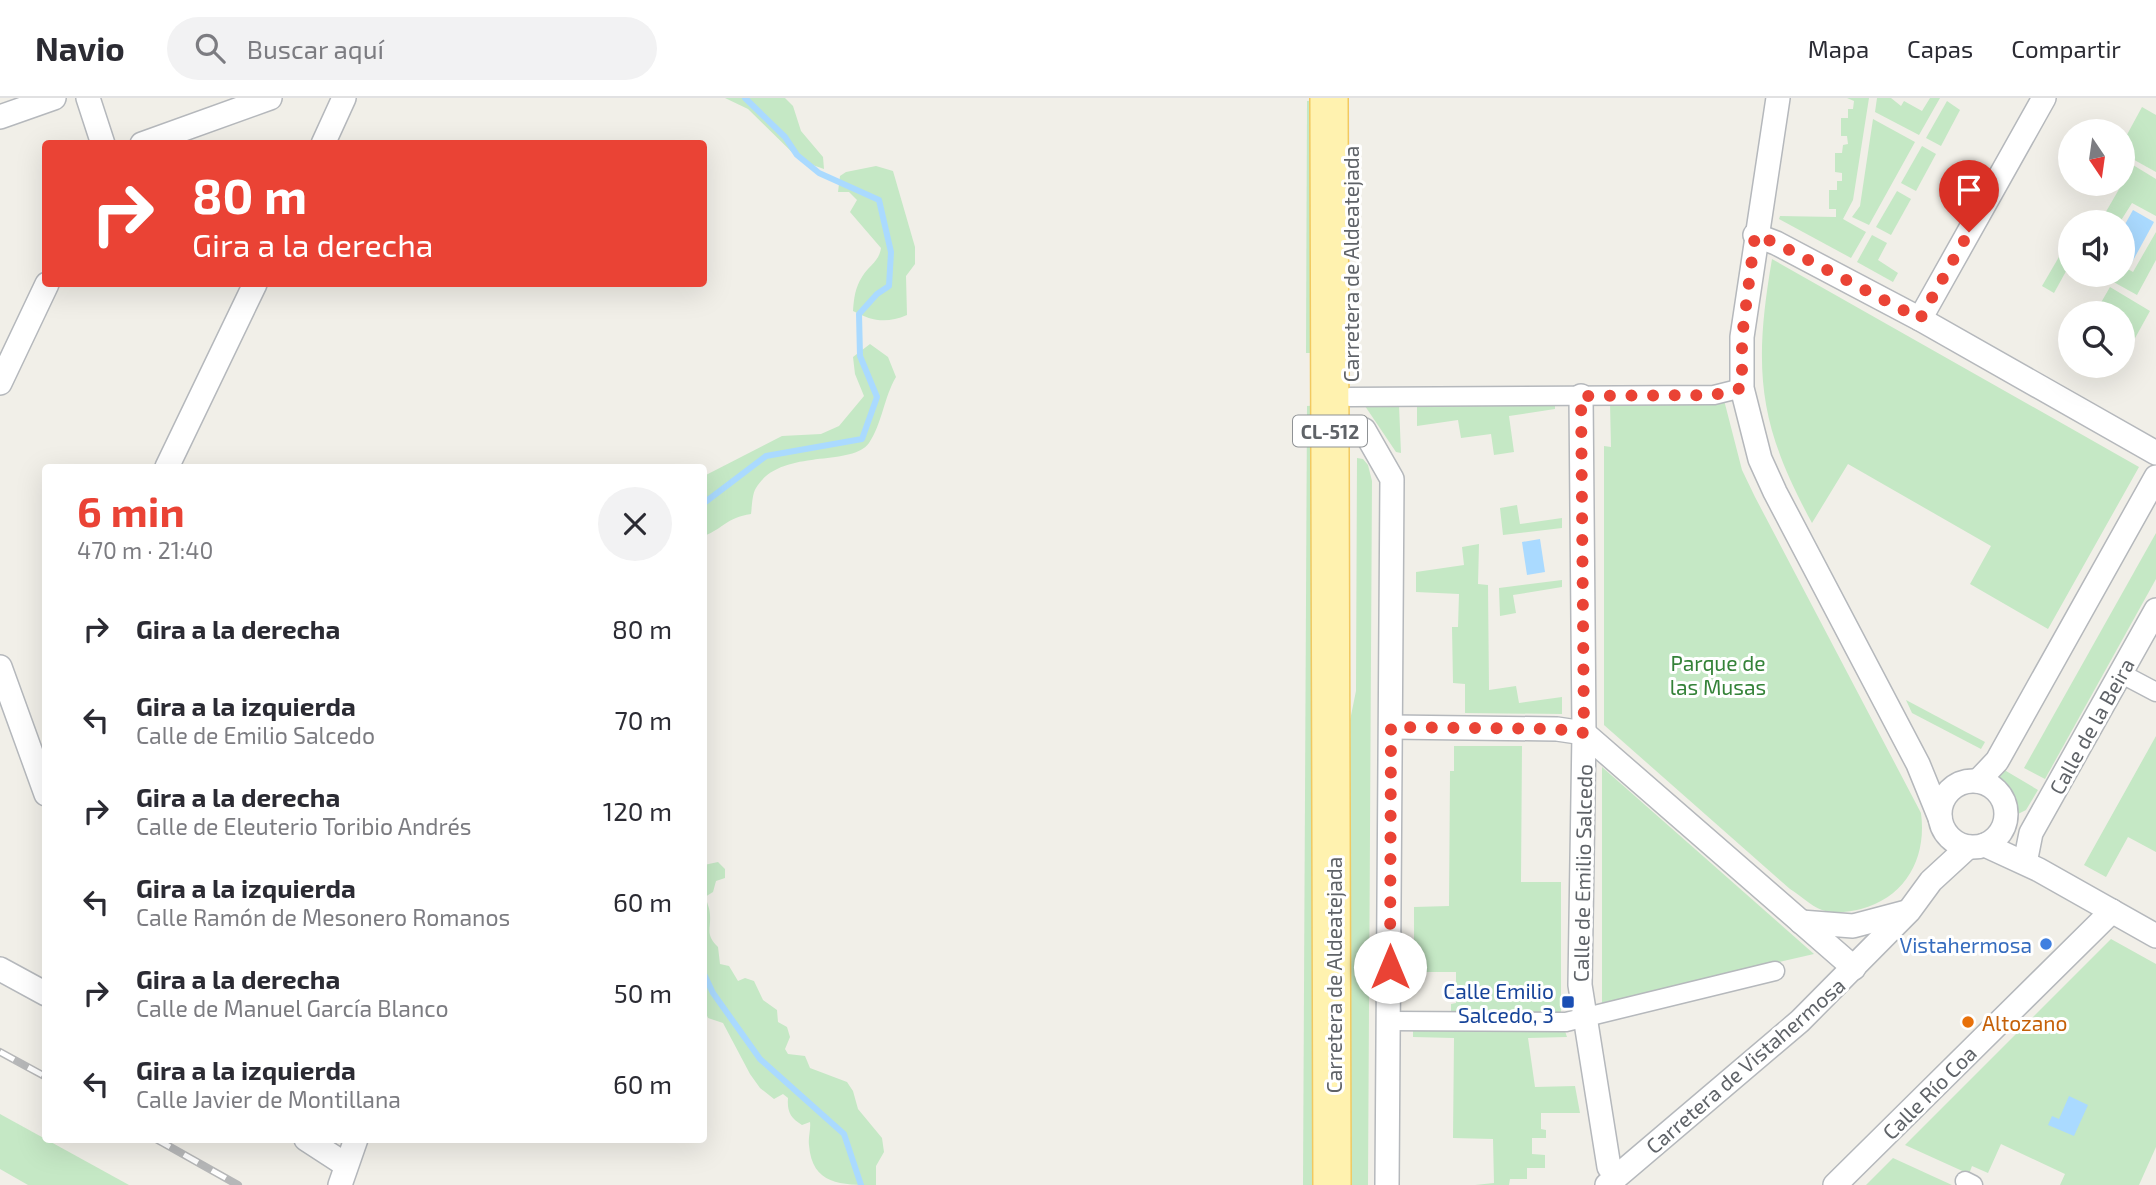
<!DOCTYPE html>
<html lang="es">
<head>
<meta charset="utf-8">
<style>
  body { margin:0; font-family:"Exo 2",sans-serif; background:#f2f2f3; color:#2b2b33; height:100vh; display:flex; flex-direction:column; font-size:26px; white-space:nowrap }
  * { box-sizing:border-box; margin:0 }
  p { font-size:23px; color:#7c7c81 }
  .icon { flex:none; width:38px; height:38px; fill:none; stroke:currentColor; stroke-width:2; stroke-linecap:round; stroke-linejoin:round }
  .map { position:relative; flex:1; overflow:hidden }
  .details { position:absolute; left:42px; top:366px; width:665px; height:679px; display:flex; flex-direction:column; background:#fff; border-radius:7px; box-shadow:0 7px 28px #0002 }
  .details>* { flex:none }
  .hud { position:absolute; left:42px; top:42px; width:665px; height:147px; border-radius:7px; box-shadow:0 7px 28px #0002; background:#ea4335; color:#fff; overflow:hidden }
  .needle { width:46px; rotate:167deg }
  .fabs { position:absolute; left:2058px; top:21px; display:grid; gap:14px }
  .fabs a { display:grid; place-items:center; width:77px; height:77px; border-radius:50%; background:#fff; box-shadow:0 7px 28px #0002; font-size:35px }
  .pin { position:absolute; display:grid; place-items:center; width:60px; height:60px; color:#fff; margin:-72px -30px; border-radius:50% 50% 50% 0; rotate:-45deg; box-shadow:0 0 7px #0007 }
  .pin .icon { rotate:45deg }
  .me { position:absolute; width:77px; margin:-38px; rotate:0deg; stroke-linejoin:round; filter:drop-shadow(0 0 5px #0008) }
  .turn { display:flex; align-items:center; gap:24px; height:147px; padding:0 35px; font-size:32px }
  .turn .icon { width:91px; height:91px; stroke-width:2.5 }
  .turn b { display:block; font-size:49px; line-height:60px }
  .round { display:grid; place-items:center; flex:none; width:74px; height:74px; border-radius:37px; background:#f2f2f3 }
  .headline { display:flex; align-items:center; justify-content:space-between; height:119px; padding:0 35px }
  h1 { font-size:42px; font-weight:700; line-height:52px; color:#ea4335 }
  ul { padding:0; list-style:none }
  li { display:flex; align-items:center; gap:21px; height:91px; padding:0 35px }
  li div { flex:1 }
  li b { display:block; font-size:26px }
  li em { font-style:normal }
  header { display:flex; align-items:center; gap:42px; box-sizing:border-box; height:98px; padding:0 35px; background:#fff; border-bottom:2px solid #e1e1e2 }
  header strong { font-size:33px }
  nav { display:flex; gap:38px; margin-inline-start:auto; font-size:24px }
  .search { width:490px; height:63px; background:#f2f2f3; display:flex; align-items:center; gap:18px; box-sizing:border-box; padding:0 24px; border-radius:38px; color:#7c7c81; font-size:26px }
  .map>svg:first-child { display:block }
  .green { fill:#c5e8c5 }
  .water { fill:#aadaff }
  .lines { fill:none; stroke-linecap:round; stroke-linejoin:round }
  .stream { stroke:#aadaff; stroke-width:6 }
  .pedestrian-casing { stroke:#b5b8bc; stroke-width:21 }
  .minor-casing { stroke:#b5b8bc; stroke-width:26 }
  .primary-casing { stroke:#f2c960; stroke-width:40 }
  .pedestrian { stroke:#fff; stroke-width:18 }
  .minor { stroke:#fff; stroke-width:23 }
  .primary { stroke:#fff2af; stroke-width:37 }
  .rail-casing { stroke:#b6b7b8; stroke-width:8 }
  .rail { stroke:#fff; stroke-width:5; stroke-dasharray:16; stroke-linecap:butt }
  .route { stroke:#ea4335; stroke-width:12; stroke-dasharray:0 21.6 }
  .shop-dot { fill:#3f7fe0; stroke:#fff; stroke-width:2.5 }
  .transit-dot { fill:#1a4fb4; stroke:#fff; stroke-width:2.5 }
  .food-dot { fill:#e8710a; stroke:#fff; stroke-width:2.5 }
  .labels { text-anchor:middle; dominant-baseline:central; stroke-width:6; stroke-linejoin:round; paint-order:stroke }
  .shield { fill:#fff; stroke:#8f9295; stroke-width:2 }
  .shield-label { font-size:19px; font-weight:bold; fill:#5f6368 }
  .street-label { font-size:21px; fill:#5f6368; stroke:#fff }
  .park-label { font-size:21px; fill:#348238; stroke:#fff }
  .shop-label { font-size:21px; fill:#366cbe; stroke:#fff; text-anchor:end }
  .transit-label { font-size:21px; fill:#164399; stroke:#fff; text-anchor:end }
  .food-label { font-size:21px; fill:#c56008; stroke:#fff; text-anchor:start }
</style>
</head>
<body>
<header>
<strong>Navio</strong>
<div class="search"><svg class="icon" aria-label="search" viewBox="0 0 24 24"><circle cx="10" cy="10" r="6"/><path d="M15 15l6 6"/></svg>Buscar aquí</div>
<nav><a>Mapa</a><a>Capas</a><a>Compartir</a></nav>
</header>
<div class="map">
<svg width="2156" height="1087" viewBox="0 0 2156 1087">
  <rect width="100%" height="100%" fill="#f1efe8"/>
  <g class="green">
    <path d="M725 0H785L793 8 801 33 823 59 824 71 801 63 748 11Z"/>
    <path d="M1847 0H1869L1853 102 1843 121 1866 134 1851 160 1779 121 1780 118 1836 119V111H1829V92H1837V83H1842V75L1835 74V55H1842L1843 47 1848 46 1847 38H1841V20H1848V11H1853L1854 3Z"/>
    <path d="M1877 0H1891L1901 8 1904 3 1922 13 1930 0H1940L1919 37 1875 14Z"/>
    <path d="M1323 2 1324 255H1306L1307 3Z"/>
    <path d="M1947 3 1960 12 1941 48 1926 40Z"/>
    <path d="M2142 9 2156 17V74L2129 59 2123 71V44Z"/>
    <path d="M1873 21 1915 44 1869 127 1852 119 1860 108Z"/>
    <path d="M1922 48 1936 56 1916 93 1901 85Z"/>
    <path d="M2133 67 2156 81V118L2132 105 2120 124H2100Z"/>
    <path d="M876 68 893 73 915 149V166L906 178 907 217C886 226 872 223 853 213 854 200 855 190 862 179 869 167 879 164 881 150L850 114 857 102 849 94H838L840 78 846 74Z"/>
    <path d="M1897 93 1911 101 1891 137 1876 129Z"/>
    <path d="M2156 134V162L2137 197 2101 177H2123V168L2133 174Z"/>
    <path d="M1872 137 1887 145 1878 162 1898 175 1893 184 1857 164Z"/>
    <path d="M2070 140V166L2054 195 2042 188Z"/>
    <path d="M1772 161 2139 369 2048 531 1970 486 1991 448 1848 366 1812 425C1758 326 1753 272 1772 161Z"/>
    <path d="M2110 189 2150 213 2134 242 2123 235V215H2095Z"/>
    <path d="M870 246 888 259 896 279C884 299 882 326 869 345 851 370 780 349 756 390 752 396 752 409 751 416 726 420 724 430 704 438V378L782 338 821 336 839 328 864 298 855 276 853 259Z"/>
    <path d="M1724 302 1742 372 1755 399 1921 715C1927 760 1906 799 1861 811 1850 814 1833 816 1822 812 1811 808 1800 797 1790 791L1604 627V348L1611 349 1610 305Z"/>
    <path d="M1555 306V311L1509 318 1514 354 1494 357 1491 336 1461 340 1458 322 1417 328V307Z"/>
    <path d="M1323 307 1320 1087H1303L1307 308Z"/>
    <path d="M1399 307 1401 355 1396 354 1365 308Z"/>
    <path d="M1357 360 1363 361 1368 367 1372 383 1368 1087H1343L1346 642 1356 593Z"/>
    <path d="M1517 407 1520 426 1562 420V430L1503 437 1500 410Z"/>
    <path d="M2156 435V481L2045 681 2024 670Z"/>
    <path d="M1479 446 1478 486 1488 487 1489 592 1516 588 1519 605 1562 599V616L1465 615V586L1453 585 1452 529H1458L1459 496 1416 494V474L1464 467 1462 449Z"/>
    <path d="M1562 482V489L1513 497 1516 515 1500 518 1499 490Z"/>
    <path d="M1906 602 1985 644 1981 651 1912 615Z"/>
    <path d="M2156 638V754L2128 739 2106 779 2084 767Z"/>
    <path d="M1454 648H1522L1521 784H1561V914H1451V906L1456 905V874H1414V809L1449 808 1450 673H1454Z"/>
    <path d="M1602 669 1814 856 1602 905Z"/>
    <path d="M2001 670 2038 692 2026 712 2016 717 2013 698 1997 678Z"/>
    <path d="M718 764 725 771V780L716 783 713 794 705 799C707 804 710 811 710 817 711 832 705 836 718 849L720 866 729 868 738 883 745 880 754 883 763 902 777 912 778 924 787 929 790 939 785 951 788 956 805 958 810 970 847 984 853 993 858 1011 882 1040 884 1054 876 1068V1087C841 1087 812 1087 809 1047 808 1039 811 1031 810 1024L802 1027C790 1020 787 1013 788 1000L783 996 774 1001 760 990 750 976 723 925 708 920 704 911V767Z"/>
    <path d="M2111 841 2156 866V1049L2139 1087H2060L2065 1076 2001 1046 1988 1075 1972 1068 1969 1076 1905 1047Z"/>
    <path d="M1413 930 1565 933 1567 939 1528 940 1535 989 1575 988 1580 1015H1541V1031L1546 1032V1040H1532V1056L1545 1057V1070H1527V1081H1510L1509 1087H1475L1494 1085 1493 1041 1453 1040 1454 940 1413 939Z"/>
    <path d="M0 1016 129 1087H28L0 1071Z"/>
    <path d="M1893 1060 1952 1087H1866Z"/>
  </g>
  <g class="water">
    <path d="M2133 112 2154 124 2130 168 2123 164V130Z"/>
    <path d="M1540 441 1545 474 1527 477 1522 444Z"/>
    <path d="M2069 998 2088 1007 2074 1038 2048 1027 2052 1018 2059 1021Z"/>
  </g>
  <g class="lines">
    <g class="stream">
      <path d="M704 405 766 358 862 341 877 299 860 258 859 216 877 196 889 188 891 154 879 102 819 75 797 57 785 39 745 0"/>
      <path d="M704 876 713 895 760 961 844 1036 861 1087"/>
    </g>
    <g class="pedestrian-casing">
      <g id="pedestrian">
        <path d="M1350 299 1714 297 1742 290"/>
        <path d="M2120 575 2156 594"/>
        <path d="M1390 923 1566 924 1775 873"/>
        <path d="M1965 1083 1973 1087"/>
      </g>
    </g>
    <g class="minor-casing">
      <g id="minor">
        <path d="M88 0 103 46"/>
        <path d="M1778 0 1742 239V290L1760 361 1775 394 1918 666 1940 720"/>
        <path d="M0 19 54 0"/>
        <path d="M142 46 270 0"/>
        <path d="M323 46 344 0"/>
        <path d="M1755 137 1776 145 1920 221 2156 355"/>
        <path d="M1920 221 2044 0"/>
        <path d="M0 285 47 186"/>
        <path d="M1581 298 1584 635 1580 887 1609 1069 1616 1079"/>
        <path d="M1350 331 1364 332 1392 381 1387 1087"/>
        <path d="M167 369 255 186"/>
        <path d="M0 569 46 696"/>
        <path d="M1391 629 1557 631 1584 635 1854 870"/>
        <circle cx="1973" cy="716" r="33"/>
        <path d="M1978 683 1997 663 2156 379"/>
        <path d="M1985 747 2039 772 2156 838"/>
        <path d="M2026 760 2031 735 2156 512"/>
        <path d="M1801 824 1853 828 1906 814"/>
        <path d="M0 871 46 896"/>
        <path d="M306 1041 346 1067"/>
        <path d="M340 1087 356 1041"/>
        <path d="M1607 1087 1800 923 1909 813 1931 783 1968 749"/>
        <path d="M1835 1087 2112 813"/>
      </g>
    </g>
    <g class="primary-casing">
      <path id="primary" d="M1329 0 1332 1087"/>
    </g>
    <use href="#pedestrian" class="pedestrian"/>
    <use href="#minor" class="minor"/>
    <use href="#primary" class="primary"/>
    <g class="rail-casing">
      <g id="rail">
        <path d="M0 954 46 979"/>
        <path d="M156 1041 238 1087"/>
      </g>
    </g>
    <use href="#rail" class="rail"/>
  </g>
  <g class="lines">
    <path class="route" d="M1390 869 1391 629 1557 631 1584 635 1581 298 1714 297 1742 290V239L1755 137 1776 145 1920 221 1969 134"/>
  </g>
  <circle class="shop-dot" cx="2046" cy="846" r="7"/>
  <rect class="transit-dot" x="1561" y="897" width="14" height="14" rx="3.5"/>
  <circle class="food-dot" cx="1968" cy="924" r="7"/>
  <g class="labels">
    <rect class="shield" x="1293" y="317.5" width="74" height="31" rx="5"/>
    <g class="shield-label">
      <text x="1330" y="333">CL-512</text>
    </g>
    <g class="street-label">
      <text transform="translate(1350 166) rotate(-90)">Carretera de Aldeatejada</text>
      <text transform="translate(2091 628) rotate(-61)">Calle de la Beira</text>
      <text transform="translate(1582 775) rotate(-89)">Calle de Emilio Salcedo</text>
      <text transform="translate(1333 877) rotate(-90)">Carretera de Aldeatejada</text>
      <text transform="translate(1745 967) rotate(-41)">Carretera de Vistahermosa</text>
      <text transform="translate(1929 994) rotate(-45)">Calle Río Coa</text>
    </g>
    <g class="park-label">
      <text x="1718" y="564">Parque de<tspan x="1718" dy="24">las Musas</tspan></text>
    </g>
    <g class="shop-label">
      <text x="2032" y="846">Vistahermosa</text>
    </g>
    <g class="transit-label">
      <text x="1554" y="892">Calle Emilio<tspan x="1554" dy="24">Salcedo, 3</tspan></text>
    </g>
    <g class="food-label">
      <text x="1982" y="924">Altozano</text>
    </g>
  </g>
</svg>
<div class="fabs">
<a><svg class="needle" viewBox="-14 -14 28 28"><path d="M0-13l5 13h-10z" fill="#e53935"/><path d="M0 13l5-13h-10z" fill="#7c7c81"/></svg></a>
<a><svg class="icon" aria-label="sound" viewBox="0 0 24 24"><path d="M4 9h4l5-4v14l-5-4H4zM17 9q2 3 0 6"/></svg></a>
<a><svg class="icon" aria-label="search" viewBox="0 0 24 24"><circle cx="10" cy="10" r="6"/><path d="M15 15l6 6"/></svg></a>
</div>
<div class="pin" style="left:1969px;top:134px;background:#d93025"><svg class="icon" aria-label="arrive" viewBox="0 0 24 24"><path d="M6 21V4h12l-3 4 3 4H6"/></svg></div>
<svg class="me" style="left:1390px;top:869px" viewBox="-20 -20 40 40"><circle r="19" fill="#fff"/><path d="M0-13L10 11 0 6-10 11z" fill="#ea4335"/></svg>
<div class="hud">
<div class="turn"><svg class="icon" aria-label="right" viewBox="0 0 24 24"><path d="M7 20v-9h11M14 6l5 5-5 5"/></svg><div><b>80 m</b>Gira a la derecha</div></div>
</div>
<section class="details">
<div class="headline"><div><h1>6 min</h1><p>470 m · 21:40</p></div><a class="round"><svg class="icon" aria-label="close" viewBox="0 0 24 24"><path d="M6 6l12 12M18 6L6 18"/></svg></a></div>
<ul>
<li><svg class="icon" aria-label="right" viewBox="0 0 24 24"><path d="M7 20v-9h11M14 6l5 5-5 5"/></svg><div><b>Gira a la derecha</b></div><em>80 m</em></li>
<li><svg class="icon" aria-label="left" viewBox="0 0 24 24"><path d="M17 20v-9H6M10 6l-5 5 5 5"/></svg><div><b>Gira a la izquierda</b><p>Calle de Emilio Salcedo</p></div><em>70 m</em></li>
<li><svg class="icon" aria-label="right" viewBox="0 0 24 24"><path d="M7 20v-9h11M14 6l5 5-5 5"/></svg><div><b>Gira a la derecha</b><p>Calle de Eleuterio Toribio Andrés</p></div><em>120 m</em></li>
<li><svg class="icon" aria-label="left" viewBox="0 0 24 24"><path d="M17 20v-9H6M10 6l-5 5 5 5"/></svg><div><b>Gira a la izquierda</b><p>Calle Ramón de Mesonero Romanos</p></div><em>60 m</em></li>
<li><svg class="icon" aria-label="right" viewBox="0 0 24 24"><path d="M7 20v-9h11M14 6l5 5-5 5"/></svg><div><b>Gira a la derecha</b><p>Calle de Manuel García Blanco</p></div><em>50 m</em></li>
<li><svg class="icon" aria-label="left" viewBox="0 0 24 24"><path d="M17 20v-9H6M10 6l-5 5 5 5"/></svg><div><b>Gira a la izquierda</b><p>Calle Javier de Montillana</p></div><em>60 m</em></li>
</ul>
</section>
</div>
</body>
</html>
